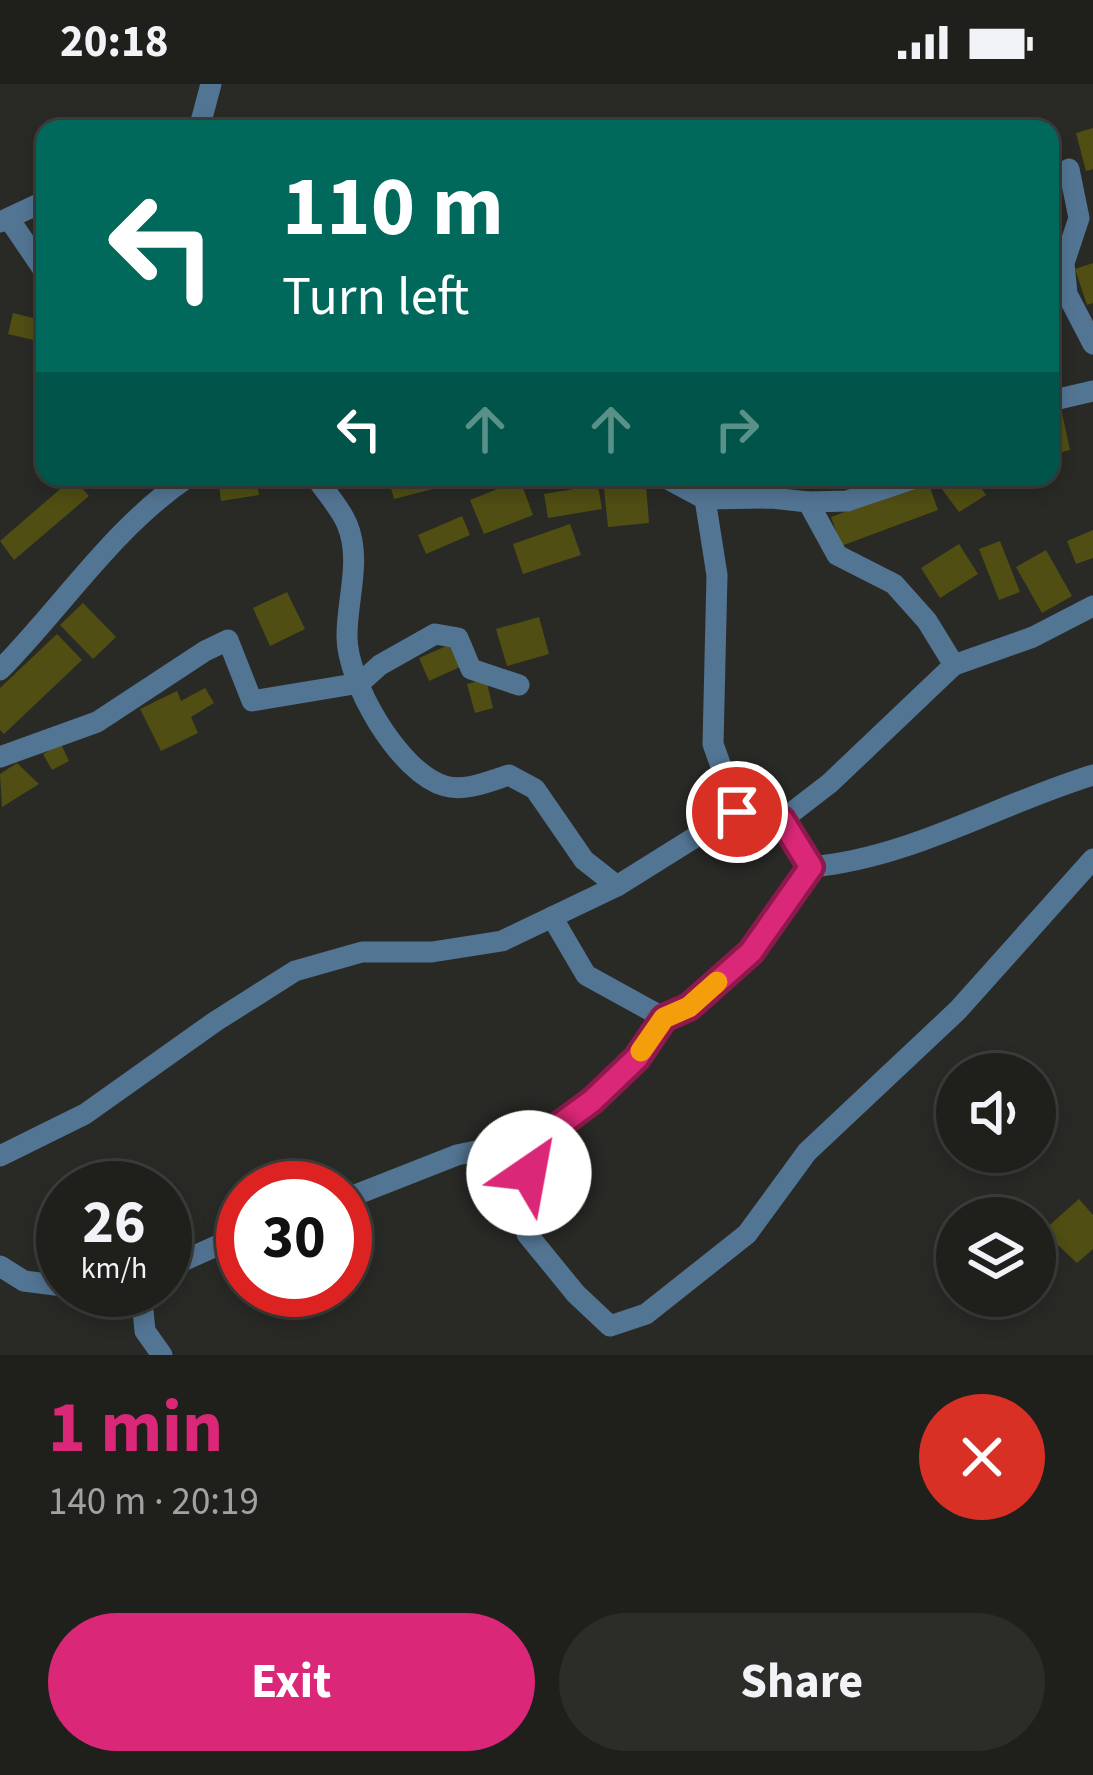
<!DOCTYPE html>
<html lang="en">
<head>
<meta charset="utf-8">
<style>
  body { margin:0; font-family:"Source Sans 3",sans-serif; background:#2c2d29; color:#f1f3f6; height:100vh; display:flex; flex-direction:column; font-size:45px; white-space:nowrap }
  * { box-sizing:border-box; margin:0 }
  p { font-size:39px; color:#a1a3a3 }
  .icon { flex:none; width:66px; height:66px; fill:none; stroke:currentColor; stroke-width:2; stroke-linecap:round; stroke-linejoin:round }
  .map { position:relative; height:1271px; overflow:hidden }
  .details { display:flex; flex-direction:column; background:#1f201c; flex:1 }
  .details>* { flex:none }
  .hud { position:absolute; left:36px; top:36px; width:1023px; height:366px; border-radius:24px; box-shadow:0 6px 18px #0003,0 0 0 3px #3c3e3b; background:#00695c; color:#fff; overflow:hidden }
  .controls { position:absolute; left:936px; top:969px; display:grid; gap:24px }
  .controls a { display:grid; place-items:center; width:120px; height:120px; border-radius:50%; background:#1f201c; box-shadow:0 6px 18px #0003,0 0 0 3px #3c3e3b; font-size:60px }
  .speed { position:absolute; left:36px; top:1077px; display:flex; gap:24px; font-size:60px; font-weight:700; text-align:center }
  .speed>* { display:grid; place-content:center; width:156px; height:156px; border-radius:50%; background:#1f201c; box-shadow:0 6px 18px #0003,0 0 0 3px #3c3e3b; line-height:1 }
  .speed small { font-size:30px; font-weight:400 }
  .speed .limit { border:18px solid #d22; background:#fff; color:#111 }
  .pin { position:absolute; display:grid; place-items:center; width:102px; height:102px; color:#fff; margin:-51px; border:6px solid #fff; border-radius:50%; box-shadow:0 3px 12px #0007 }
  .me { position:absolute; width:132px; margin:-66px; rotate:33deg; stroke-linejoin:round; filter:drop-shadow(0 0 9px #0008) }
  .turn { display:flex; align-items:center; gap:42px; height:252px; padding:0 48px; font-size:54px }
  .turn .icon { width:156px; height:156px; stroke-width:2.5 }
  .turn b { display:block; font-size:84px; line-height:102px }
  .lanes { display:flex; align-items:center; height:114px; padding:0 48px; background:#0003; justify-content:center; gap:60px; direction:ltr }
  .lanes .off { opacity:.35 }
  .round { display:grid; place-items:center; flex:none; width:126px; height:126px; border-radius:63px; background:#2c2d29 }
  .head { display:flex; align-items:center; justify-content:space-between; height:204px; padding:0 48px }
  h1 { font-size:72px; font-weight:700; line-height:90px; color:#db2777 }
  .button { display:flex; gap:24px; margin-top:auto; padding:24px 48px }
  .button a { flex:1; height:138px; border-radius:72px; background:#db2777; color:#fff; font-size:48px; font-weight:700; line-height:138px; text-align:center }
  .button a+a { background:#2c2d29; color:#f1f3f6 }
  .status { display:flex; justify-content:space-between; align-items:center; height:84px; padding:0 60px; background:#1f201c; direction:ltr }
  .status svg { height:33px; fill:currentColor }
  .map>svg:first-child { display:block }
  .building { fill:#504e13 }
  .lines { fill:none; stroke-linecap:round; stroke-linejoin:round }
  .street { stroke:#537594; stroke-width:21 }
  .route-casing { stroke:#8e194d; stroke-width:30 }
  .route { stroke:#db2777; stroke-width:21 }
  .slow { stroke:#f59e0b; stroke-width:21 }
</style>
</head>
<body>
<div class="status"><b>20:18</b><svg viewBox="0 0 49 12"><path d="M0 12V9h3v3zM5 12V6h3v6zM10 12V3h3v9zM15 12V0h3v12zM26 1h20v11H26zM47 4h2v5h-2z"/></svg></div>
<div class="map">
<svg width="1093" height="1271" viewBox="0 0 1093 1271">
  <rect width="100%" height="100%" fill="#292a26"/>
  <g class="building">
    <path d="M1093 44V85L1086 87 1076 49Z"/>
    <path d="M1093 179V219L1087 221 1075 185Z"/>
    <path d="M13 229 45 237 42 258 8 250Z"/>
    <path d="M1062 329 1070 366 1050 371V331Z"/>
    <path d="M218 393H256L259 411 221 417Z"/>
    <path d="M388 393H463L464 397 394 415Z"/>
    <path d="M942 393H982L976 397 986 411 959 428 936 397Z"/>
    <path d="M73 394 89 412 14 476 0 457Z"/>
    <path d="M520 396 533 431 484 450 470 416Z"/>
    <path d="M928 398 938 426 841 462 831 433Z"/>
    <path d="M598 401 602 425 548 434 544 410Z"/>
    <path d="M646 401 649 439 608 443 604 405Z"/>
    <path d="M462 432 470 451 426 470 418 451Z"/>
    <path d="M570 440 581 471 523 490 513 460Z"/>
    <path d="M1093 446V474L1076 480 1067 457Z"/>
    <path d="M1000 457 1020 508 999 516 979 465Z"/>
    <path d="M959 460 978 490 940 514 921 484Z"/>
    <path d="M1046 466 1072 512 1042 529 1016 483Z"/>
    <path d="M287 508 305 545 270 562 253 524Z"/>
    <path d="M83 519 116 553 93 575 60 541Z"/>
    <path d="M539 533 549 570 507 582 496 545Z"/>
    <path d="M57 550 82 576 4 650 0 646V604Z"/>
    <path d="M451 560 460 583 429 597 419 574Z"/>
    <path d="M486 595 493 624 475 629 467 600Z"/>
    <path d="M205 604 214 619 191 633 198 649 161 667 140 625 177 607 181 617Z"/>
    <path d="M61 660 69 677 52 686 43 670Z"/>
    <path d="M17 679 39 700 2 723 0 690Z"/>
    <path d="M1079 1115 1093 1131V1165L1077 1179 1058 1161 1042 1173 1035 1165V1154Z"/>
  </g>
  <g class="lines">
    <g class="street">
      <path d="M199 45 211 0"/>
      <path d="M1069 85 1079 134 1064 179 1067 210 1093 260"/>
      <path d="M9 135 45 188"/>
      <path d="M0 138 45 117"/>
      <path d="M1050 317 1093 307"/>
      <path d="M316 393C325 408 340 423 347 440 362 475 347 515 347 551 346 597 399 689 445 702 465 708 490 697 509 691L535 705 584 776 617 802"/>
      <path d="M664 393 705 415 717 491 713 660 737 727 782 736 811 783C911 774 998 720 1093 691"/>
      <path d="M705 415 772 414 808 418 837 471 894 500 927 537 954 581 830 699 782 736"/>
      <path d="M808 418 847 417 918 393"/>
      <path d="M954 581 1033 553 1093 522"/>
      <path d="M0 586C63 522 113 444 188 393"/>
      <path d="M0 673 97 638 205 567 228 556 252 617 360 599 380 581 435 550 458 554 471 585 519 601"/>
      <path d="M552 833 586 891 664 934C728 906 777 842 811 783"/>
      <path d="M543 1053 529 1089 533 1118 527 1150 576 1210 610 1242 646 1230 747 1150 807 1068 958 926 1093 775"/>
      <path d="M0 1072 85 1030 216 937 295 887 362 868H432L502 857 617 802 737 727"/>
      <path d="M345 1115 457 1071 543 1053 592 1017 637 974 664 934"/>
      <path d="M0 1182 24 1197 63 1202"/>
      <path d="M165 1185 243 1150"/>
      <path d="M141 1206 145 1247 162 1271"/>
    </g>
  </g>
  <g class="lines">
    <g class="route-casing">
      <path id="route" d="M529 1089 543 1053 592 1017 637 974 664 934 689 923 751 868 811 783 782 736 737 728"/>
    </g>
    <use href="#route" class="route"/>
    <path class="slow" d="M641 967 664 934 689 923 717 898"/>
  </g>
</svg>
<div class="controls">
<a><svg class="icon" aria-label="sound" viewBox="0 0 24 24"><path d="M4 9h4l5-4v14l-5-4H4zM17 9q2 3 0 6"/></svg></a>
<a><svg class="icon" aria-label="layers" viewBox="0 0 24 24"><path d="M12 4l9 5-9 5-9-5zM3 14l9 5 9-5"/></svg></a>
</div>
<div class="speed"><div>26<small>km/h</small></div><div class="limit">30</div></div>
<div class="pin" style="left:737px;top:728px;background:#d93025"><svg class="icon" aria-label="arrive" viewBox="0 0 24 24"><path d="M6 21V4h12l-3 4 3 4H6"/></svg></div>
<svg class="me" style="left:529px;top:1089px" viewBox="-20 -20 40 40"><circle r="19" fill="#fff"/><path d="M0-13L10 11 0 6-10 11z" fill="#db2777"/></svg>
<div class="hud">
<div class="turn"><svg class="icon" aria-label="left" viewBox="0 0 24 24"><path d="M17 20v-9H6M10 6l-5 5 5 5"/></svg><div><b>110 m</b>Turn left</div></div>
<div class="lanes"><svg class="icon" aria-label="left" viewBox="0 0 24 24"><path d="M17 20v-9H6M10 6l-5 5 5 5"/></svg><svg class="icon off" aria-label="ahead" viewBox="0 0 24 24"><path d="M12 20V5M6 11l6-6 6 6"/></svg><svg class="icon off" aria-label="ahead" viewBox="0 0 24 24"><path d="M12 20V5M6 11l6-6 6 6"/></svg><svg class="icon off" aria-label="right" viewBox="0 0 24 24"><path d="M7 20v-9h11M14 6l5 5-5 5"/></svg></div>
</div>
</div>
<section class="details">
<div class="head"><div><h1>1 min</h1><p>140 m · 20:19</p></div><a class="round" style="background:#d93025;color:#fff"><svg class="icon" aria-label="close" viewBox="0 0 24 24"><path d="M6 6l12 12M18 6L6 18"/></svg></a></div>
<div class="button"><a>Exit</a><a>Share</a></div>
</section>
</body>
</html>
